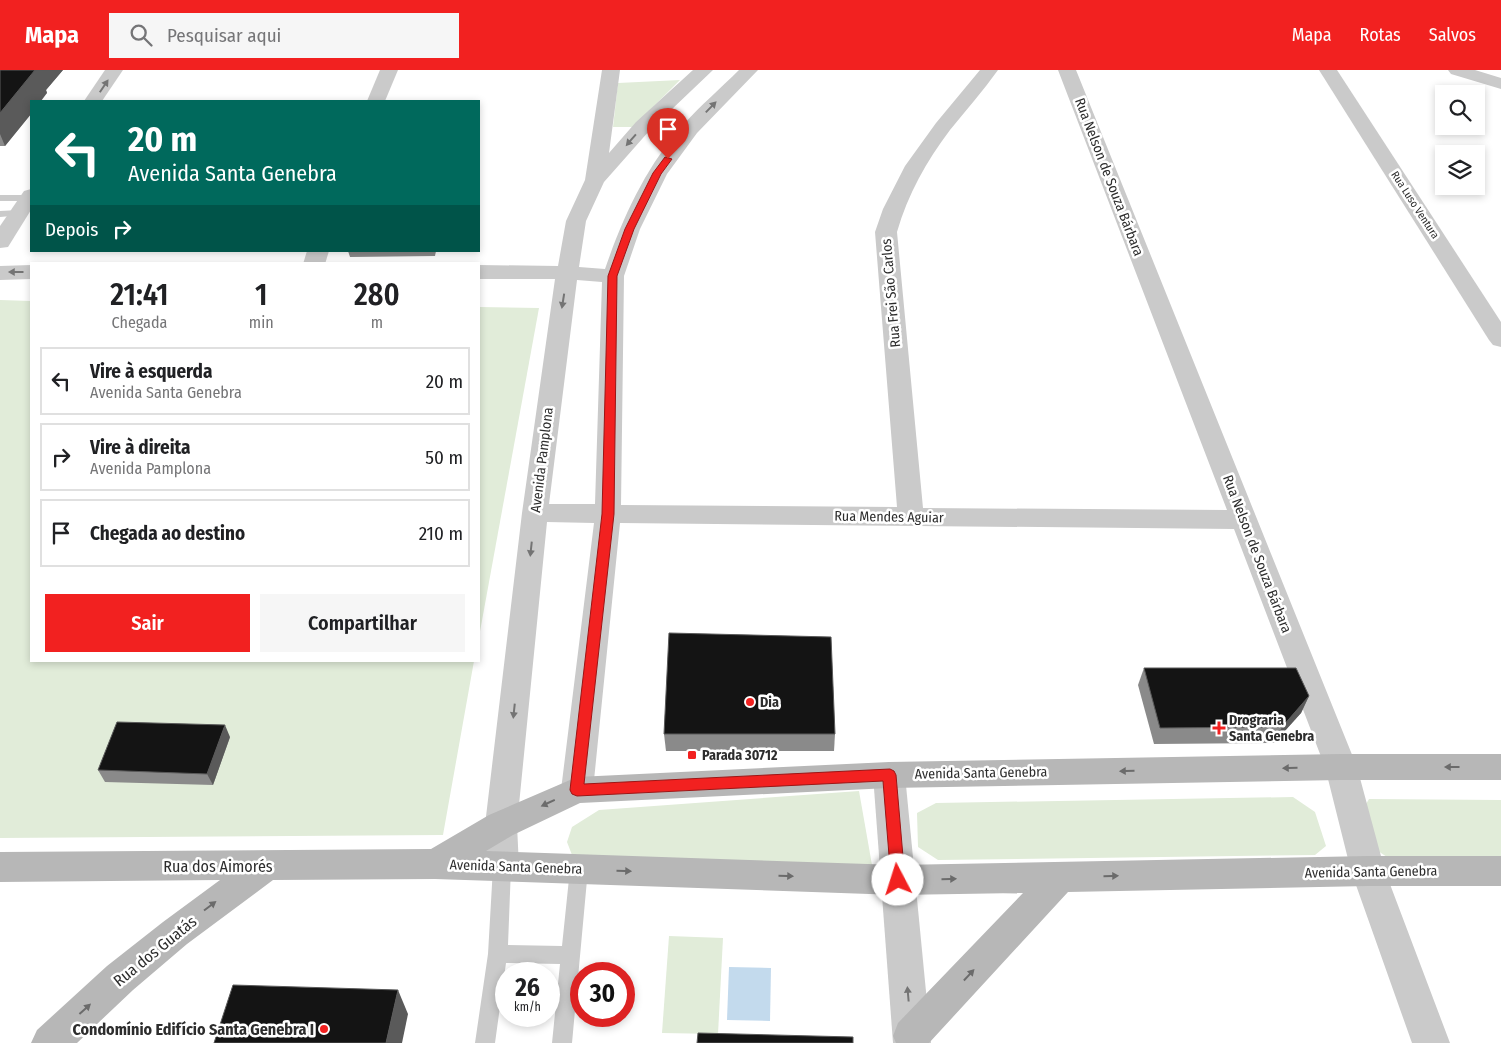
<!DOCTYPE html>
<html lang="pt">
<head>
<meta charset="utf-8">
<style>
  body { margin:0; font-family:"Fira Sans Condensed",sans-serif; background:#f6f6f6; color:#202124; height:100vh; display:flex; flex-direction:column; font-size:19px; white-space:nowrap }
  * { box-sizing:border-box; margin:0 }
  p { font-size:16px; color:#757577 }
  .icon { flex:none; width:28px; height:28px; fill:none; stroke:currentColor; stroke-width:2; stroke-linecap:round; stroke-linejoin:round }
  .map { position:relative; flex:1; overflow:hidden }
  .drawer { position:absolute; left:30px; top:192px; width:450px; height:400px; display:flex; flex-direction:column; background:#fff; border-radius:0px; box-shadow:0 2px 8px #0003 }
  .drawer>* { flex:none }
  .guide { position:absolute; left:30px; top:30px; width:450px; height:152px; border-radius:0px; box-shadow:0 2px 8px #0003; background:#00695c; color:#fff; overflow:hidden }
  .fabs { position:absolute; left:1435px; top:15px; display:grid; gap:10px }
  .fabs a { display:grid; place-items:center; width:50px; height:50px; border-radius:0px; background:#fff; box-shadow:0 2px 8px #0003; font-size:25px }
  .speed { position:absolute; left:495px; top:892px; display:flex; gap:10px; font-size:25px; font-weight:700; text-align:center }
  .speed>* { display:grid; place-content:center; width:65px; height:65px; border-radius:50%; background:#fff; box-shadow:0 2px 8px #0003; line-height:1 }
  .speed small { font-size:12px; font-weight:400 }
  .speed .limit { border:8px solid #d22; background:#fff; color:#111 }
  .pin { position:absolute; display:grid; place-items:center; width:42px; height:42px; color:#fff; margin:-51px -21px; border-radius:50% 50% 50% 0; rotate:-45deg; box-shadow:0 0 5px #0007 }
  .pin .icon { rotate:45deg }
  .me { position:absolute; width:55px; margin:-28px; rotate:355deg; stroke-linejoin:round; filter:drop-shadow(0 0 4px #0008) }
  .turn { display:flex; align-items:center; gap:18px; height:105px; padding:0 15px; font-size:22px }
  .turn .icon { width:65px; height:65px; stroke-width:2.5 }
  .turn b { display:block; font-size:35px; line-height:42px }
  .then { display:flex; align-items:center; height:48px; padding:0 15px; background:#0003; gap:10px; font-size:19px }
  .eta { display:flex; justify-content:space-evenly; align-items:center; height:85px; text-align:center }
  .eta b { font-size:30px; font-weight:600; line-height:35px }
  .primary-button { display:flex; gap:10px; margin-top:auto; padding:10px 15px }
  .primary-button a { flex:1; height:58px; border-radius:0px; background:#f22120; color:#fff; font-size:20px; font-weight:600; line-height:58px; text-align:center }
  .primary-button a+a { background:#f6f6f6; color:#202124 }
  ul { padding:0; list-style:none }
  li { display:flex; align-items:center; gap:15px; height:68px; margin:0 10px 8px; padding:0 5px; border:2px solid #e0e0e0; border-radius:0px }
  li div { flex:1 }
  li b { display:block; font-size:19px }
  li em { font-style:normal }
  header { display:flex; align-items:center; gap:30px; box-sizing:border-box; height:70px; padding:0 25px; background:#f22120; color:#fff }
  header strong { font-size:24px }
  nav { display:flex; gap:28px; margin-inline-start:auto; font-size:18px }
  .search { width:350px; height:45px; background:#f6f6f6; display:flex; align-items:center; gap:12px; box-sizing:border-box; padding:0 18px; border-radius:0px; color:#757577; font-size:19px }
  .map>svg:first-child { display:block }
  .green { fill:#e1ecd9 }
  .water { fill:#c3daed }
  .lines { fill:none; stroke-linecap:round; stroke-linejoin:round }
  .lane { fill:#cacaca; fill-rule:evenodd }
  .street { fill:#cacaca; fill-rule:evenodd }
  .secondary { fill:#b7b7b7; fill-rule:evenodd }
  .wall { fill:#8a8a8a }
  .shaded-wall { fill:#5a5a5a }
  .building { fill:#141414; stroke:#5a5a5a }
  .oneway { fill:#747474 }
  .oneway2 { fill:#6b6b6b }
  .route { fill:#f22120; stroke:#9d1515 }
  .poi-dot { fill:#f22120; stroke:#fff; stroke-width:2 }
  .labels { text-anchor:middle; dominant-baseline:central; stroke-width:5; stroke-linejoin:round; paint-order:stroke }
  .far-street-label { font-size:11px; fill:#2d2d2d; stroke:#fff }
  .street-label { font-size:14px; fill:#2d2d2d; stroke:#fff }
  .poi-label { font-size:14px; font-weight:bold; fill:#2d2d2d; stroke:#fff; text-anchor:start }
  .near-street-label { font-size:16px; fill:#2d2d2d; stroke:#fff }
  .near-poi-label { font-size:16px; font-weight:bold; fill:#2d2d2d; stroke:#fff; text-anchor:end }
</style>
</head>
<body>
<header>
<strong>Mapa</strong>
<div class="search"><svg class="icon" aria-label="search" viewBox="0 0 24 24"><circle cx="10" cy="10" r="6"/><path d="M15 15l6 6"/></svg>Pesquisar aqui</div>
<nav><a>Mapa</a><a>Rotas</a><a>Salvos</a></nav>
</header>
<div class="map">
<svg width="1501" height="973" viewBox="0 0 1501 973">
  <rect width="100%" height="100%" fill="#fff"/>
  <g class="green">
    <path d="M680 10 633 57H613L618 13Z"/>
    <path d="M0 230 31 231V591H474L443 765 0 768Z"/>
    <path d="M479 237 539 238 479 567Z"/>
    <path d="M859 721 872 795 572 785 567 772 572 757 599 740Z"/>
    <path d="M1293 727 1315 742 1326 776 1315 785 938 790 918 777 917 743 936 733Z"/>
    <path d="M1369 729 1501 730V787L1393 791 1372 777 1362 741Z"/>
    <path d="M669 866 723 868 718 964 662 963Z"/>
  </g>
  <path class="water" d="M729 897 771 898 770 951 727 950Z"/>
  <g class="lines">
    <g class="lane">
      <rect x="0" y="125" width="31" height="6"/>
      <path d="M19 140 23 141 25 143 23 145 0 147V141Z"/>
      <path d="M502 789 508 791 511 797 508 875 562 876 570 799 573 793 579 791 585 793 588 799 572 973H552L560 894 506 893 495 973H475L488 884 493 797 496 791Z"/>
    </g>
    <g class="street">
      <path d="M105 0H123L102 31H84Z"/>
      <path d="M380 0H398L385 31H367Z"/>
      <path d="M602 0H620L609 83 636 52 693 0H713L650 60 604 112 586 151 579 197 605 199C623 147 646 96 684 54 701 35 721 18 739 0H758L697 63 667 104 640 159 624 206 621 435 897 437 875 162 883 139 905 96 936 53 980 0H998C983 21 966 40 950 60 926 92 908 124 897 162L923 438 1227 440 1058 0H1076L1357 697 1385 801 1450 973H1412L1351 801 1325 697 1234 459 620 453 593 720 588 730 577 733 566 730 561 720 594 453 547 452 517 755 519 797 514 807 502 812 490 807 485 797V755L522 443 555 209H479V195L558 196 566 151 585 110ZM577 210 602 212 595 434H549Z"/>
      <path d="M1319 0H1337L1501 252V277L1493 275 1489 270Z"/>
      <path d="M1448 0H1475L1501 8V19L1451 4Z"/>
      <path d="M31 119V140L8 177 0 178V156L24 121Z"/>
      <path d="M307 181H329L325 194H303Z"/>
      <path d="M31 195V209L0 210V196Z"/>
      <path d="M889 692 900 696 905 705 931 973H893L873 705 878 696Z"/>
    </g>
    <path class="secondary" d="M1341 684H1501V710H1341L889 718 580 733 513 765 486 781 898 795 1368 786H1501V816H1368L1068 822 929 973H896L893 966 898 953 1023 823 898 825 435 809 273 810 187 874 133 920 77 973H31L37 960 107 896 163 852 220 810 0 812V782L431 779 489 745 577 707 889 692Z"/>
  </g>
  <g class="wall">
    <path d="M0 0H63L46 20 47 23 31 31V44L5 76H0Z"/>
    <path d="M348 181H436L435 186 350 187Z"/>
    <path d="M1144 598 1309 626 1301 643 1274 673 1154 674 1138 615Z"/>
    <path d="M664 664H835L834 681H666Z"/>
    <path d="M230 667 213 715 105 712 98 700Z"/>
  </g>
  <g class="shaded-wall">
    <path d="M34 0H63L46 20 47 23 41 31H31V44L5 76 0 64V43Z"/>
    <path d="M1309 626 1301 643 1274 673 1282 657Z"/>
    <path d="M225 655 230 667 213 715 207 704Z"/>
    <path d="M398 920 408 944 402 973H386Z"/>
  </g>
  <g class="building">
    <path d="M0 0H35L0 43Z"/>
    <path d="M669 563 831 567 835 664H664Z"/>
    <path d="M1144 598H1296L1309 626 1282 657 1160 658Z"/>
    <path d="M117 652 225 655 207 704 98 700Z"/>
    <path d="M233 915 398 920 386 973H214Z"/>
    <path d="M698 963 853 967V973H697Z"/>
  </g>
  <defs><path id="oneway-solid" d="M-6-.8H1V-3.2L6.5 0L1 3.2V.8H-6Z" transform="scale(1.25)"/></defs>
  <g class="oneway">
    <use href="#oneway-solid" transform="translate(104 16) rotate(-56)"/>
    <use href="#oneway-solid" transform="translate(711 37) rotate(-46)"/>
    <use href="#oneway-solid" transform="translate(631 70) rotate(131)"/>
    <use href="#oneway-solid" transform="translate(16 202) rotate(180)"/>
    <use href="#oneway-solid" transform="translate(563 231) rotate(99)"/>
    <use href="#oneway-solid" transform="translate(531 479) rotate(96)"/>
    <use href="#oneway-solid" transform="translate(514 641) rotate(96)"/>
    <use href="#oneway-solid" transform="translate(908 924) rotate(-95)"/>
  </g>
  <g class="oneway2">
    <use href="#oneway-solid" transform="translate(1452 697) rotate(180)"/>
    <use href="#oneway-solid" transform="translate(1290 698) rotate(179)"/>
    <use href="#oneway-solid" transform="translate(1127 701) rotate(179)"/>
    <use href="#oneway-solid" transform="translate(548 733) rotate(155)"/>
    <use href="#oneway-solid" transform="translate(624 801) rotate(2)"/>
    <use href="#oneway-solid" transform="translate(786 806) rotate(2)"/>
    <use href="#oneway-solid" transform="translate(1111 806) rotate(-1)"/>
    <use href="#oneway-solid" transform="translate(949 809) rotate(-1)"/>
    <use href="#oneway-solid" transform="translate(210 836) rotate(-37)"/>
    <use href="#oneway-solid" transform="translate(969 905) rotate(-47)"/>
    <use href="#oneway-solid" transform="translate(85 939) rotate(-42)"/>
  </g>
  <path class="route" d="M665 87 672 89 661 104 634 159 617 206 614 444 584 714 890 699 894 701 896 705 905 810 903 815 898 817 893 815 891 810 883 711 577 726 572 724 570 720 602 444 608 206 625 159 653 103Z"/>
  <g class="poi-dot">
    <circle cx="750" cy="632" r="5"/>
    <path d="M1216.5 650.5h5v5h5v5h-5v5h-5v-5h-5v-5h5z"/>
    <rect x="687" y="680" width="10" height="10" rx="2.5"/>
    <circle cx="324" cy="959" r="5"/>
  </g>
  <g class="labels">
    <g class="far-street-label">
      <text transform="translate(1415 135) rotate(57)">Rua Luso Ventura</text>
    </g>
    <g class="street-label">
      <text transform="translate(1109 107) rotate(69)">Rua Nelson de Souza Bárbara</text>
      <text transform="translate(891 223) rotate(-95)">Rua Frei São Carlos</text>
      <text transform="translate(542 390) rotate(-83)">Avenida Pamplona</text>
      <text transform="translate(889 447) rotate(1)">Rua Mendes Aguiar</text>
      <text transform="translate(1257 484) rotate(69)">Rua Nelson de Souza Bárbara</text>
      <text transform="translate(981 703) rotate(-1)">Avenida Santa Genebra</text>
      <text transform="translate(516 797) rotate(2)">Avenida Santa Genebra</text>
      <text transform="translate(1371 802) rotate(-1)">Avenida Santa Genebra</text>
    </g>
    <g class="poi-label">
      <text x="760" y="632">Dia</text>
      <text x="1229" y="650">Drograria<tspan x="1229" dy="16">Santa Genebra</tspan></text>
      <text x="702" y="685">Parada 30712</text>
    </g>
    <g class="near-street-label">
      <text x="218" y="796">Rua dos Aimorés</text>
      <text transform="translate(155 881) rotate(-39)">Rua dos Guatás</text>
    </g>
    <g class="near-poi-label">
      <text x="314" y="959">Condomínio Edifício Santa Genebra I</text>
    </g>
  </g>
</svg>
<div class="fabs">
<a><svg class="icon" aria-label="search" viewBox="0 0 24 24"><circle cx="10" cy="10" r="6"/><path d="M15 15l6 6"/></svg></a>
<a><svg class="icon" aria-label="layers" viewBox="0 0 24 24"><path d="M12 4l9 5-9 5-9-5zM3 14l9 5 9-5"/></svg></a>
</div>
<div class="speed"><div>26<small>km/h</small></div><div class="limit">30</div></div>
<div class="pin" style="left:668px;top:89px;background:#d93025"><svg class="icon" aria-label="arrive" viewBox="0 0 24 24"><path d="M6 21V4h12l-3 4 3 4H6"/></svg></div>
<svg class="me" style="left:898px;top:810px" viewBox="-20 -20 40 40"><circle r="19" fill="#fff"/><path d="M0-13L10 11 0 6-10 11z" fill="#f22120"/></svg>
<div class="guide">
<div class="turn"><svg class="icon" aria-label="left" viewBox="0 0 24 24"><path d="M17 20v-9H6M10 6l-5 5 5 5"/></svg><div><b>20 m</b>Avenida Santa Genebra</div></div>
<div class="then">Depois<svg class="icon" aria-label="right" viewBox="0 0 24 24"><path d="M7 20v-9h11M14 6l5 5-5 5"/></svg></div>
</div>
<section class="drawer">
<div class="eta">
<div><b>21:41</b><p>Chegada</p></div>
<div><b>1</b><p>min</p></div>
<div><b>280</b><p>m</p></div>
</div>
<ul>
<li><svg class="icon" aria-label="left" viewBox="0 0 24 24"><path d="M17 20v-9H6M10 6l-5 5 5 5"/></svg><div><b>Vire à esquerda</b><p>Avenida Santa Genebra</p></div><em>20 m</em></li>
<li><svg class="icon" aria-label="right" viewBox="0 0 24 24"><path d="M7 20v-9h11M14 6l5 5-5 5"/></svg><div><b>Vire à direita</b><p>Avenida Pamplona</p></div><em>50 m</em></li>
<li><svg class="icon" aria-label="arrive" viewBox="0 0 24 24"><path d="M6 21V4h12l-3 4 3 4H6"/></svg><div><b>Chegada ao destino</b></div><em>210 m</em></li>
</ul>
<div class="primary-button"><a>Sair</a><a>Compartilhar</a></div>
</section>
</div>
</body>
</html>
